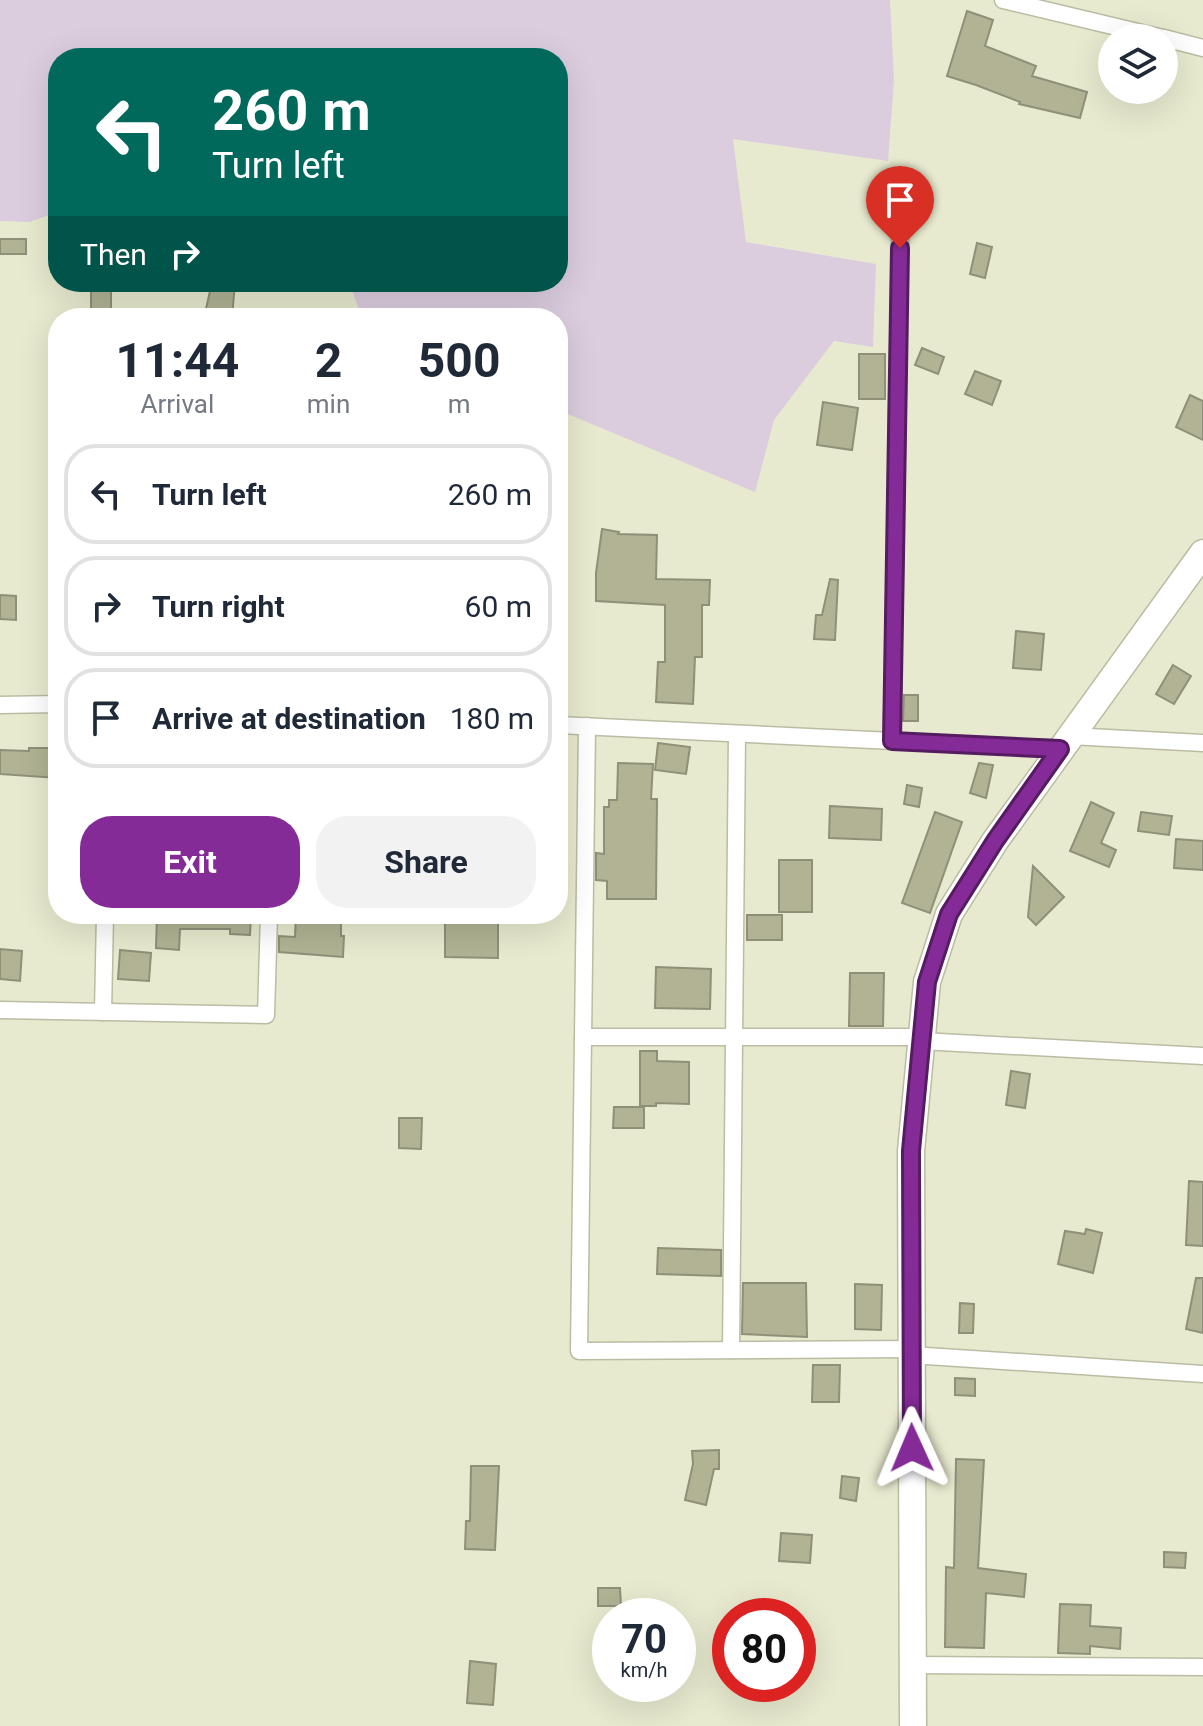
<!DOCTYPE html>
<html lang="en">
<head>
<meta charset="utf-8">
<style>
  body { margin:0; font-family:Roboto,sans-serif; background:#f2f2f3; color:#1f2937; height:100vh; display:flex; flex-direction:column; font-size:30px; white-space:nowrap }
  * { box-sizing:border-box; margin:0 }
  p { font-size:26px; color:#747a83 }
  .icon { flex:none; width:44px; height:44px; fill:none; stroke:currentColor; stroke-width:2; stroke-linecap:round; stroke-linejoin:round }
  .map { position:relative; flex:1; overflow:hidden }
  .panel { position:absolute; left:48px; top:308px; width:520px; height:616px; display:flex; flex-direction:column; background:#fff; border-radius:32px; box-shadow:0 8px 32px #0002 }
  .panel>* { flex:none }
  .hud { position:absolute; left:48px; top:48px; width:520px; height:244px; border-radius:32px; box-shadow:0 8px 32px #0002; background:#00695c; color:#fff; overflow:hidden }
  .buttons { position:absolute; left:1098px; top:24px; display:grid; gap:16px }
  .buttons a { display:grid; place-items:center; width:80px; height:80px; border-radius:50%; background:#fff; box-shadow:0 8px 32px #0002; font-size:40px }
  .speed { position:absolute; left:592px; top:1598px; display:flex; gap:16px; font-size:40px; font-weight:700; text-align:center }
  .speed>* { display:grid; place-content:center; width:104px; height:104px; border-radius:50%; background:#fff; box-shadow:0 8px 32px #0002; line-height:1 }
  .speed small { font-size:20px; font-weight:400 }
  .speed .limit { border:12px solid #d22; background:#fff; color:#111 }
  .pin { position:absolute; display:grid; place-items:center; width:68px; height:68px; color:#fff; margin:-82px -34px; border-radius:50% 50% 50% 0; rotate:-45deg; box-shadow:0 0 8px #0007 }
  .pin .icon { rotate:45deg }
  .me { position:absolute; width:88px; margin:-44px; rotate:359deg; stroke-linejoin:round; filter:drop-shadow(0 0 6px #0008) }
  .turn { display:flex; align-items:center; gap:28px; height:168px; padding:0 32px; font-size:36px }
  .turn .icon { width:104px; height:104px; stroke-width:2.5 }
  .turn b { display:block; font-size:56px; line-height:68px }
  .then { display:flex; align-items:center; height:76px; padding:0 32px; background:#0003; gap:16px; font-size:30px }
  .eta { display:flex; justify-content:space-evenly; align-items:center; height:136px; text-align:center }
  .eta b { font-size:48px; font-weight:700; line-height:56px }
  .cta { display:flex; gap:16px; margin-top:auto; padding:16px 32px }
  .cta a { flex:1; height:92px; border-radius:32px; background:#852b97; color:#fff; font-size:32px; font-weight:700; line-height:92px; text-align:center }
  .cta a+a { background:#f2f2f3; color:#1f2937 }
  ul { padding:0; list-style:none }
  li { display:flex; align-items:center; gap:24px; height:100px; margin:0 16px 12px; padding:0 16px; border:4px solid #e0e1e3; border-radius:32px }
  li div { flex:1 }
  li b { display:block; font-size:30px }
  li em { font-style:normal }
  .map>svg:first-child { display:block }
  .green { fill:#dbcdde }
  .building { fill:#b1b394; stroke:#8f9078; stroke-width:2 }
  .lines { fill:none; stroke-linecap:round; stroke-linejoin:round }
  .minor-casing { stroke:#bbbca3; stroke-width:19 }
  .trunk-casing { stroke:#bbbca3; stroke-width:29 }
  .minor { stroke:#fff; stroke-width:16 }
  .trunk { stroke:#fff; stroke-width:26 }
  .route-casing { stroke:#561c62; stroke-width:20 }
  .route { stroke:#852b97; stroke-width:14 }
</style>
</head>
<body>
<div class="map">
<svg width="1203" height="1726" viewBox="0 0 1203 1726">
  <rect width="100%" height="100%" fill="#e8eacf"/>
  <path class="green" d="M0 0H890L894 80 888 161 733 139 746 242 876 264 873 347 834 341 774 420 755 492 558 410V318H365L361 315 349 282H558V58H58V212L29 222 0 221Z"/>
  <g class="building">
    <path d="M967 11 993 20 985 46 1036 66 1032 76 1087 92 1080 118 1019 104 1020 102 976 85 947 76Z"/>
    <rect x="0" y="239" width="26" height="15"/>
    <path d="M977 243 992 247 985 278 970 274Z"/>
    <path d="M212 282H235L232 318H204Z"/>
    <path d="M91 287H111V318H97V310H91Z"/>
    <path d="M922 348 944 357 938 374 915 365Z"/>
    <rect x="859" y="354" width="26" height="45"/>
    <path d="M975 371 1001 381 992 405 965 394Z"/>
    <path d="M1190 395 1203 401V440L1176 427Z"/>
    <path d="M823 402 858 408 852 450 817 445Z"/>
    <path d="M602 529 619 532 618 534 657 535 656 579 710 580 709 605H702V657H695L693 704 656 702 658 662H665V605L596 601V573Z"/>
    <path d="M830 579 838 580 835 640 814 639 816 615H822Z"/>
    <path d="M0 595 16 596V620L0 619Z"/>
    <path d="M1016 631 1044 634 1041 670 1013 668Z"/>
    <path d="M1173 665 1191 676 1174 704 1156 694Z"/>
    <path d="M904 695H918V721H903Z"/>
    <path d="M658 743 690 747 686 774 655 770Z"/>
    <path d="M29 748H58V778L0 774V750L29 751Z"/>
    <path d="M618 763 653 764 651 799H657L656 899H607V881L596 880V853L604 854V807H609V800H617Z"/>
    <path d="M979 763 993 765 986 798 970 793Z"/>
    <path d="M907 785 922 788 919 807 904 804Z"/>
    <path d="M1091 802 1114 813 1101 843 1116 850 1109 867 1070 851Z"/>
    <path d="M830 806 882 809 881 840 829 838Z"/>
    <path d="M935 812 962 822 930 913 902 903Z"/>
    <path d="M1141 812 1172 816 1169 835 1138 831Z"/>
    <path d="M1176 839 1203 841V870L1174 868Z"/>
    <rect x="779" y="860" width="33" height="52"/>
    <path d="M1033 866 1064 897 1036 925 1028 917Z"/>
    <path d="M157 914H251L250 935 230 934V929H180L179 950 156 948Z"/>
    <path d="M296 914H341V936H344L343 957 279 952V936L295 937Z"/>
    <path d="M445 914H498V958L445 957Z"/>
    <rect x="747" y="915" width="35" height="25"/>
    <path d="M0 949 22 951 20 981 0 979Z"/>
    <path d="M120 950 151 953 149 981 118 979Z"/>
    <path d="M656 967 711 969 710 1009 655 1008Z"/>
    <path d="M850 973H884L883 1026H849Z"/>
    <path d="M640 1051H657V1061L689 1062V1104L656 1103V1106H640Z"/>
    <path d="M1011 1071 1030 1074 1025 1108 1006 1105Z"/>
    <path d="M614 1107H644V1128H613Z"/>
    <path d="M399 1118H422L421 1149 399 1148Z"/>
    <path d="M1189 1181 1203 1182V1246L1186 1245Z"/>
    <path d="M1086 1229 1102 1233 1093 1273 1058 1264 1065 1231 1085 1234Z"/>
    <path d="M658 1248 721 1250V1276L657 1274Z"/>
    <path d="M1196 1278H1203V1333L1186 1329Z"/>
    <path d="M743 1283H806L807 1337 742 1334Z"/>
    <path d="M855 1284 882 1285 881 1330 855 1329Z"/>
    <path d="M960 1303 974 1304 973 1333H959Z"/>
    <path d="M813 1365H840L839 1402H812Z"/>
    <path d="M955 1378 975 1379V1396L955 1395Z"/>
    <path d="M719 1450V1469H714L706 1505 685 1500 693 1464 692 1451Z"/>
    <path d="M956 1459 984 1460 978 1568 1026 1574 1024 1597 986 1593 984 1648 945 1647 946 1567 954 1568Z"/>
    <path d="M471 1466H499L495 1550 465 1549 466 1521H470Z"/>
    <path d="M842 1476 859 1478 856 1501 840 1498Z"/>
    <path d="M781 1533 812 1535 810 1563 779 1561Z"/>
    <path d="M1164 1552 1186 1553 1185 1568 1164 1567Z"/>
    <path d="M598 1588H620L621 1606H598Z"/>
    <path d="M1060 1604 1091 1605 1090 1626 1121 1628 1120 1649 1090 1646V1654L1058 1653Z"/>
    <path d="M470 1661 496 1664 493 1705 467 1703Z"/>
  </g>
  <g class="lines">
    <g class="minor-casing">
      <g id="minor">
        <path d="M1003 0 1163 38"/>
        <path d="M1164 38 1203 48"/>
        <path d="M0 705 58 704"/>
        <path d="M558 725 1060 749"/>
        <path d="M587 726 579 1351 910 1349"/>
        <path d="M1070 736 1203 743"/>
        <path d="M892 741 901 187"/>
        <path d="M0 1010 266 1015 269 914"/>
        <path d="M103 1012 105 914"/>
        <path d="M583 1037H922"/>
        <path d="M921 1041 1203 1056"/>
        <path d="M731 1350 737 734"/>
        <path d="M911 1355 1203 1374"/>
        <path d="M915 1665 1203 1667"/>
      </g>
    </g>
    <g class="trunk-casing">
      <path id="trunk" d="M913 1726 911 1151 927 982 949 914 995 841 1203 553"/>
    </g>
    <use href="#minor" class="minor"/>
    <use href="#trunk" class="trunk"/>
  </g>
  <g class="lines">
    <g class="route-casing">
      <path id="route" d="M900 248 892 741 1060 749 995 841 949 914 927 982 911 1151 912 1448"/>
    </g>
    <use href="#route" class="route"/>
  </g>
</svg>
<div class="buttons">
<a><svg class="icon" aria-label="layers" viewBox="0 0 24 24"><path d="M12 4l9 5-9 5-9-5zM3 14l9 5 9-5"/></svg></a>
</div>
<div class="speed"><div>70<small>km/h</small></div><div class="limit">80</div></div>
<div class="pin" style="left:900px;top:248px;background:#d93025"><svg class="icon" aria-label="arrive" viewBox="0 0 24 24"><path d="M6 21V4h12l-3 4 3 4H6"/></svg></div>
<svg class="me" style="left:912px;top:1448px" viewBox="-20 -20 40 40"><path d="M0-17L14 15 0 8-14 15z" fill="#852b97" stroke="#fff" stroke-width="4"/></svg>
<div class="hud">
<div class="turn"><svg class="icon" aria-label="left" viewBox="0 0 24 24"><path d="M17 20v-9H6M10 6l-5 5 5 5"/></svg><div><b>260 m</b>Turn left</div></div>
<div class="then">Then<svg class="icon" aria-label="right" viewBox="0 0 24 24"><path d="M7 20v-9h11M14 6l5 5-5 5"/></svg></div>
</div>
<section class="panel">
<div class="eta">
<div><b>11:44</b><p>Arrival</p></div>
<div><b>2</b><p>min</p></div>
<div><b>500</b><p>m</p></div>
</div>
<ul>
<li><svg class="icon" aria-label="left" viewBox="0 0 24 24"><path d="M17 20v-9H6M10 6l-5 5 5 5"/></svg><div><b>Turn left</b></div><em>260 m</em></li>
<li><svg class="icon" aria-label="right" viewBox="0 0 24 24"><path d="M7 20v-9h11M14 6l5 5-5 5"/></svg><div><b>Turn right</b></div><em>60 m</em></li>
<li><svg class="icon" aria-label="arrive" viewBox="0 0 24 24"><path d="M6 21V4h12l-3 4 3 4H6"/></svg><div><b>Arrive at destination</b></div><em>180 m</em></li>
</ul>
<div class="cta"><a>Exit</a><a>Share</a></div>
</section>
</div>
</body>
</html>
